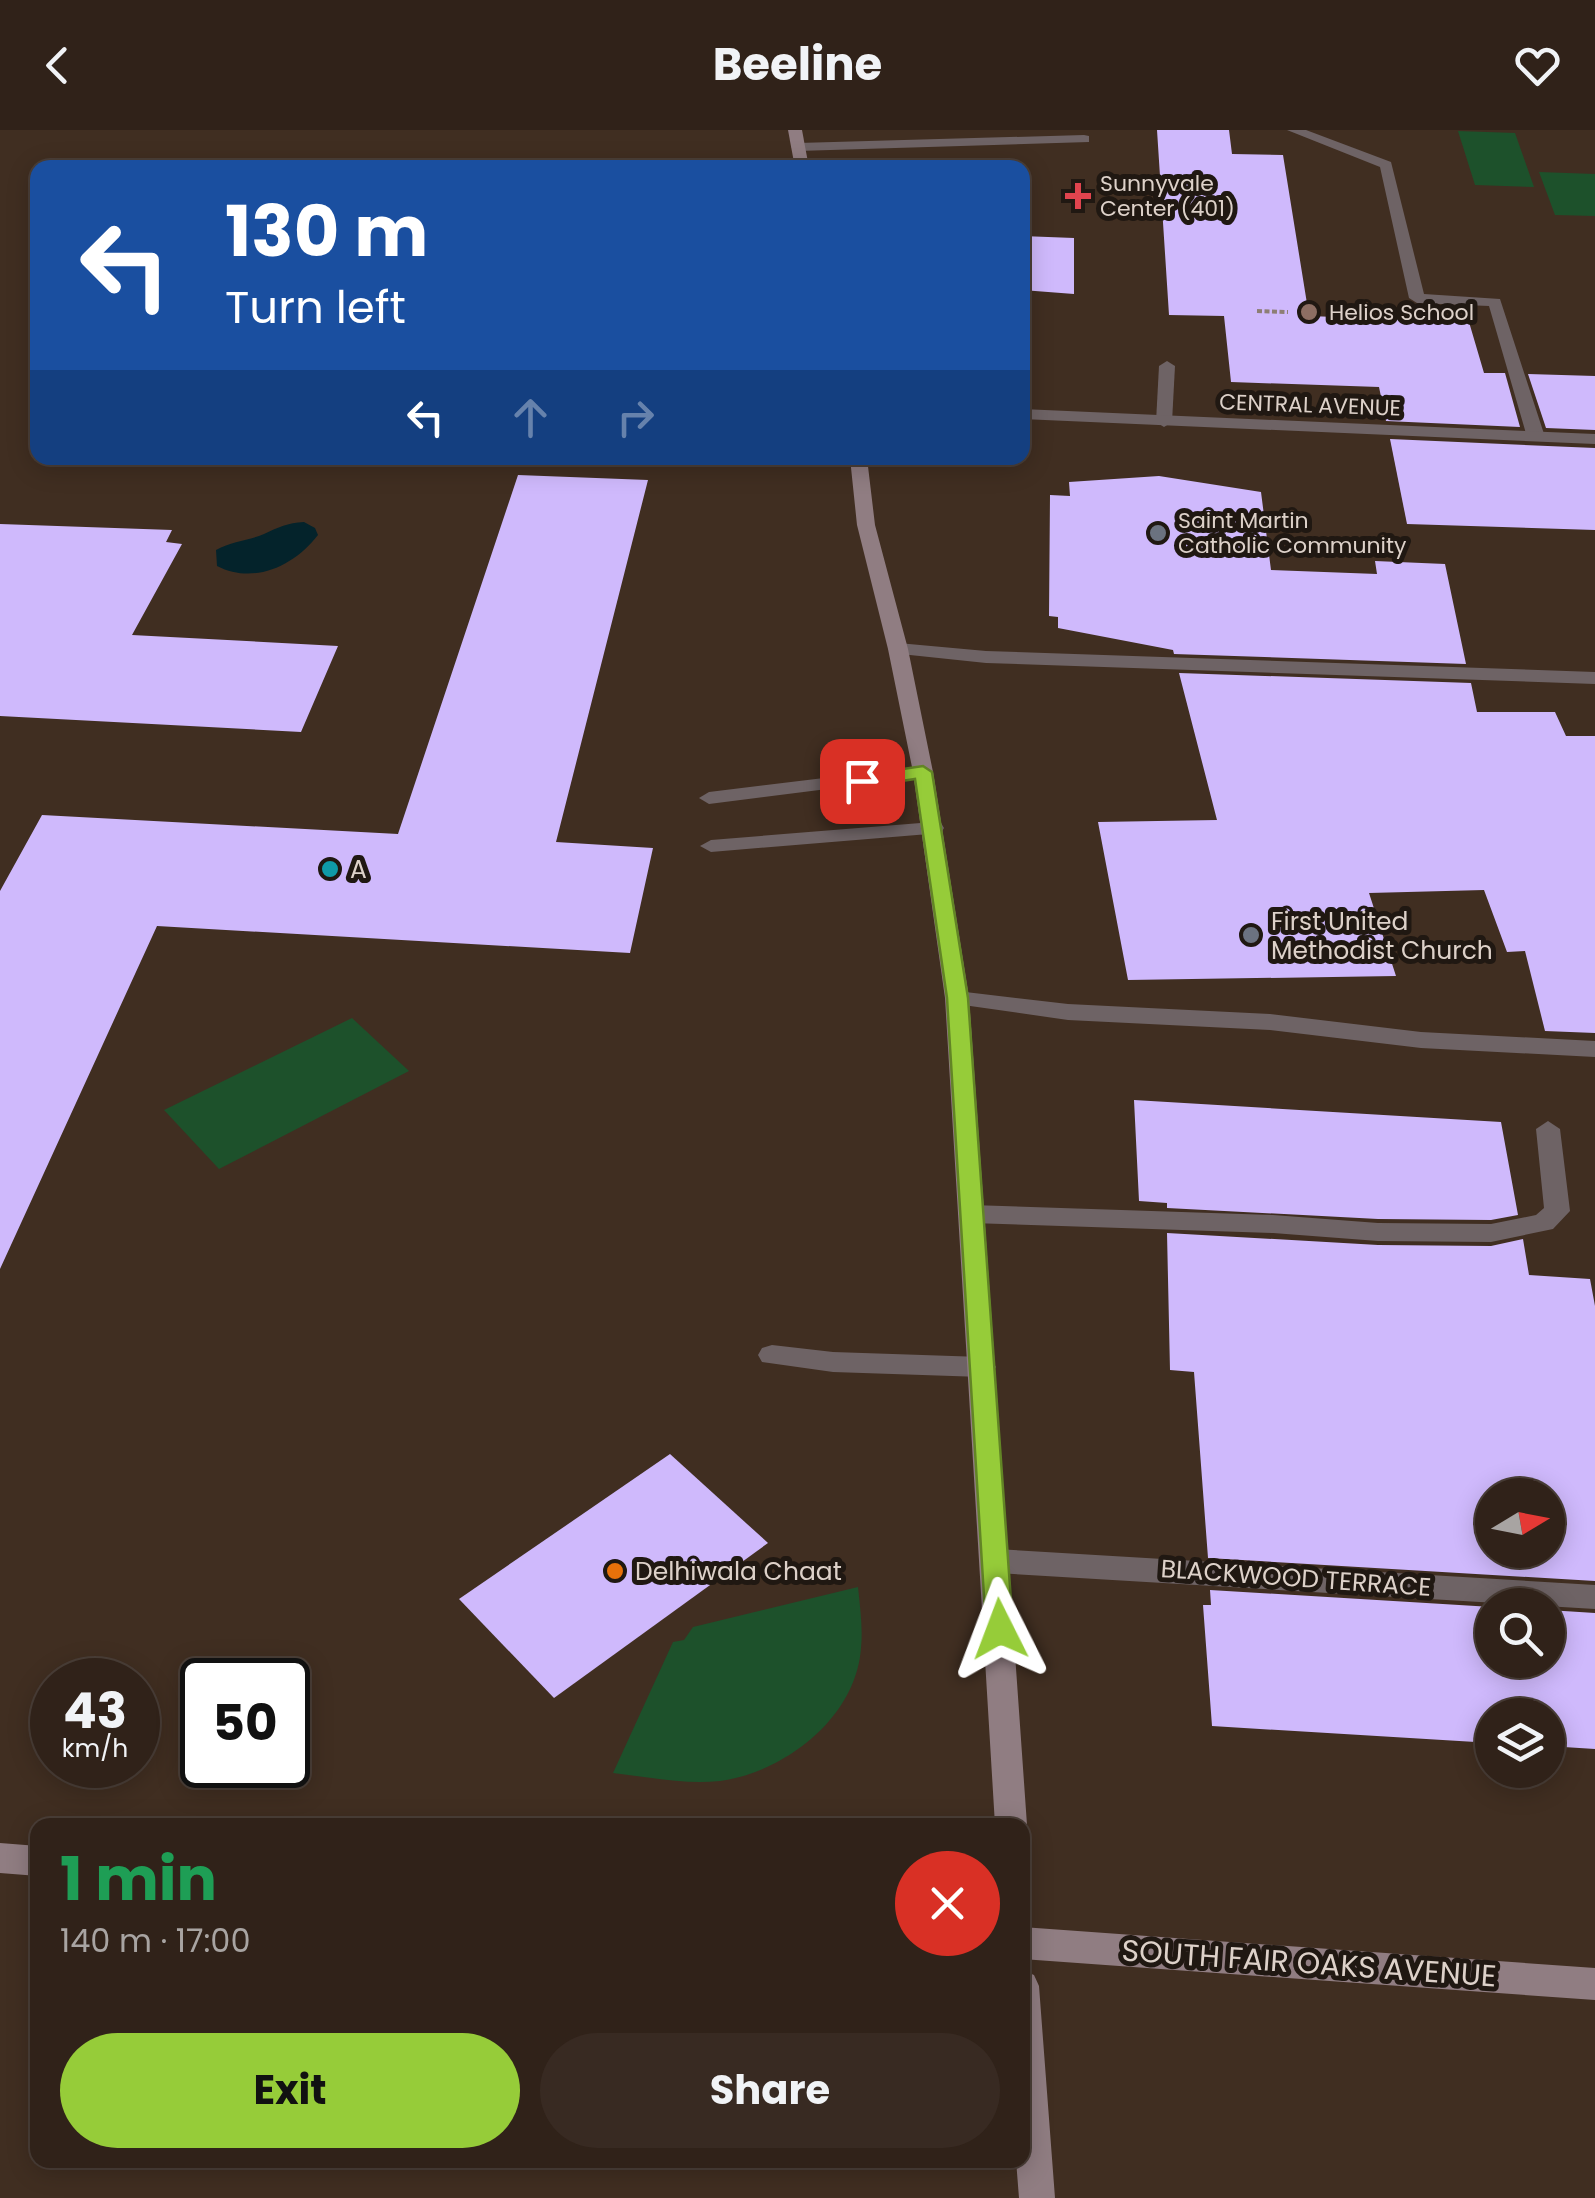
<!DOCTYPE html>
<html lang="en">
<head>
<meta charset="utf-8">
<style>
  body { margin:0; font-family:Poppins,sans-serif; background:#382a22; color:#f1f3f6; height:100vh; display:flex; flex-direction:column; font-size:38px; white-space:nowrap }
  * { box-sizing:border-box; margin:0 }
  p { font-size:32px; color:#a8a4a2 }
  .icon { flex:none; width:55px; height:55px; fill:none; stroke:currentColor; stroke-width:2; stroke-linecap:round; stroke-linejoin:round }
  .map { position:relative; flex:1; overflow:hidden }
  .sheet { position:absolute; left:30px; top:1688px; width:1000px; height:350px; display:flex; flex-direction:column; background:#302219; border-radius:20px; box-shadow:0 5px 25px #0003,0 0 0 2px #4b3f38 }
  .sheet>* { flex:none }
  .hud { position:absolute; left:30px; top:30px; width:1000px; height:305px; border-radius:20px; box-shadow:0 5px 25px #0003,0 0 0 2px #4b3f38; background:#1a4fa0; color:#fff; overflow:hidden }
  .needle { width:65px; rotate:80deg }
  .fabs { position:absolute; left:1475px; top:1348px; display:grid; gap:20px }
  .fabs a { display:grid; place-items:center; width:90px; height:90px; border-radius:50%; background:#302219; box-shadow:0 5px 25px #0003,0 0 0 2px #4b3f38; font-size:50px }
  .speed { position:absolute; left:30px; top:1528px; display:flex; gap:20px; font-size:50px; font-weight:700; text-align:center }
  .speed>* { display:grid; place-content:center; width:130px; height:130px; border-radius:50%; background:#302219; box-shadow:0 5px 25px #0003,0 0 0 2px #4b3f38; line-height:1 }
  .speed small { font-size:25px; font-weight:400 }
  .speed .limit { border:5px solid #111; border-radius:15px; background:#fff; color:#111 }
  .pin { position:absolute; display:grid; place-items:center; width:85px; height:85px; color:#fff; margin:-42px; border-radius:20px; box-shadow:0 5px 15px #0006 }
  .me { position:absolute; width:110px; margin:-55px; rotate:357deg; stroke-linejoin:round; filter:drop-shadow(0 0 8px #0008) }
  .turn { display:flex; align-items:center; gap:35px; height:210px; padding:0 30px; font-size:45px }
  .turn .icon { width:130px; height:130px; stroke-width:2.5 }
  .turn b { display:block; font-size:70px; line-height:85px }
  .lanes { display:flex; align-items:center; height:95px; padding:0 30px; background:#0003; justify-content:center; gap:50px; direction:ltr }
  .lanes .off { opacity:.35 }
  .round { display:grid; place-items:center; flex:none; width:105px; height:105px; border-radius:52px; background:#382a22 }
  .overview { display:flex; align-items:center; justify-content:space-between; height:170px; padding:0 30px }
  h1 { font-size:60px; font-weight:700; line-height:75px; color:#1e9e55 }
  .action { display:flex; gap:20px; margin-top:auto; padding:20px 30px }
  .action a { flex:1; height:115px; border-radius:60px; background:#96cc39; color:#111; font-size:40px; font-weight:700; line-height:115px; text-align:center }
  .action a+a { background:#382a22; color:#f1f3f6 }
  header { display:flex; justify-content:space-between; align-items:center; height:130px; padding:0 30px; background:#302219; font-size:45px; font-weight:700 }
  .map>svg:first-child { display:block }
  .green { fill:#1d512b }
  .water { fill:#04232b }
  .building { fill:#cfb9fc; fill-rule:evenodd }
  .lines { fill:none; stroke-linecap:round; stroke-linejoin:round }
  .path { stroke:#8d7e74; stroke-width:4; stroke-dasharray:5 2.5; stroke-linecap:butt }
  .lane { fill:#6e6365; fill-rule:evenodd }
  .street { fill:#6e6365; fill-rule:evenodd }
  .secondary { fill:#907d82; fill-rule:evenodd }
  .route { fill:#96cc39; stroke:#628525; stroke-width:2.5 }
  .health-dot { fill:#e0444e; stroke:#201812; stroke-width:4 }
  .education-dot { fill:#8d6e63; stroke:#201812; stroke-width:4 }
  .worship-dot { fill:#6b7280; stroke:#201812; stroke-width:4 }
  .culture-dot { fill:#0f9aa8; stroke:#201812; stroke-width:4 }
  .food-dot { fill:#e8710a; stroke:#201812; stroke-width:4 }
  .labels { text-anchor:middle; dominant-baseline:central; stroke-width:10; stroke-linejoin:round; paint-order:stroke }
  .far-poi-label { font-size:22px; fill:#ddd1c9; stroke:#201812; text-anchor:start }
  .far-street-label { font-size:22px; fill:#ddd1c9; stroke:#201812 }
  .poi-label { font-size:25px; fill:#ddd1c9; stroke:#201812; text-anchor:start }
  .street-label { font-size:25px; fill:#ddd1c9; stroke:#201812 }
  .near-street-label { font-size:30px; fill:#ddd1c9; stroke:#201812 }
</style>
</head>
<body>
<header><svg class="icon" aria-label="back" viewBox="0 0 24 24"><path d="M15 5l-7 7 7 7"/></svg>Beeline<svg class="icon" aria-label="heart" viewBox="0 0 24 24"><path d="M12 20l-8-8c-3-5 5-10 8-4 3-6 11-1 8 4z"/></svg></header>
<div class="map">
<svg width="1595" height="2068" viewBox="0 0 1595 2068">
  <rect width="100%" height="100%" fill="#402e21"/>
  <g class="green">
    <path d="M1458 1 1515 3 1534 57 1475 55Z"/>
    <path d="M1539 42 1595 44V86L1555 85Z"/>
    <path d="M352 888 409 941 219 1039 164 980Z"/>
    <path d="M858 1457C860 1477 863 1498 861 1518 856 1588 785 1642 720 1651 685 1655 649 1647 613 1643L673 1512 684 1510 693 1497Z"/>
  </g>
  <path class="water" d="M304 392 315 398 318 405C294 436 254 455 217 436L216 420C232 411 248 411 264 404 279 397 287 393 304 392Z"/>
  <g class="building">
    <path d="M1157 0H1229L1232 24 1283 25 1309 186 1469 192 1484 243H1505L1520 297 1386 291 1379 257 1231 252 1224 186 1169 185Z"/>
    <path d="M1022 106 1074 108V164L1022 160Z"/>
    <path d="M1528 244 1595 246V300L1546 298Z"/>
    <path d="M1390 309 1595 318V400L1407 394Z"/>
    <path d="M518 345 648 350 556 712 653 718 630 823 157 796 0 1139V761L42 685 398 704Z"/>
    <path d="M1159 346 1261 362 1271 440 1377 444 1375 431 1445 434 1466 534 1174 524 1173 520 1058 498V487L1049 486 1050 365 1070 366 1069 352Z"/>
    <path d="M0 394 172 400 166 412 182 414 132 505 338 516 301 602 0 586Z"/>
    <path d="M1179 543 1471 553 1477 582H1555L1566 606H1595V903L1545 901 1525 821 1507 822 1484 760 1369 763 1396 846 1128 850 1098 692 1217 690Z"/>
    <path d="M1134 970 1501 992 1518 1085 1491 1090 1378 1089 1167 1078V1073L1139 1071Z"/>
    <path d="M1167 1103 1378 1115 1491 1116 1523 1109 1529 1145 1590 1149 1595 1176V1451L1208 1428 1194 1242 1170 1240ZM1492 1365H1548V1420H1492Z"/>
    <path d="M670 1324 768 1413 554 1568 459 1469Z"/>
    <path d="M1210 1460 1492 1477V1530H1548V1480L1595 1483V1619L1548 1616V1585H1492V1613L1212 1596 1203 1475H1211Z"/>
  </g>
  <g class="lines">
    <path class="path" d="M1257 181 1288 182"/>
    <g class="lane">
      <path d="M1287 0H1306L1391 32 1424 164 1500 169 1545 307 1542 311 1527 307 1489 176 1417 173 1409 168 1380 37Z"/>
      <path d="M1084 5 1089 6V12L798 21 791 17 798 13Z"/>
      <path d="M1167 231 1175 236 1172 292 1164 297 1156 292 1159 236Z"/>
      <path d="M898 513 986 521 1595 542V554L986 533 891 523 888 519Z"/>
      <path d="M923 636 933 642 930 646 709 674 699 668 709 662Z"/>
      <path d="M933 692 941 693 944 698 941 703 711 722 700 716 711 710Z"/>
      <path d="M957 861 1068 874 1270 884 1421 902 1595 911V927L1421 918 1270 900 1068 890 949 873 945 868Z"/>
      <path d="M1548 991 1560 999 1570 1081 1553 1099 1491 1112 1378 1111 1273 1103 971 1093 962 1090 958 1084 962 1078 971 1075 1273 1085 1378 1093 1491 1094 1536 1085 1544 1078 1536 999Z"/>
      <path d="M772 1215 833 1222 982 1227 992 1230 996 1237 992 1244 982 1247 833 1242 762 1232 758 1225 762 1218Z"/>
    </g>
    <g class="street">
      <path d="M1022 279 1595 304V314L1022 289Z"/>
      <path d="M996 1419 1595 1455V1479L996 1443 986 1439 981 1431 986 1423Z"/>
    </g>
    <g class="secondary">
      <path d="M788 0H802L809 38H795Z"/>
      <path d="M850 328H867L875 395 908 519 933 642 969 868 1027 1695 1022 1705V1695H995L945 868 913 642 888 519 857 395Z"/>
      <path d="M0 1713 38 1716V1746L0 1743Z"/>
      <path d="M1022 1797 1595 1838V1870L1022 1829Z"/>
      <path d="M1022 1840 1034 1845 1039 1856 1055 2068H1019L1016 2030H1022Z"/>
    </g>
  </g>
  <path class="route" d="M923 636 932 642 968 868 1013 1499 1009 1507 1000 1511 990 1507 986 1499 947 868 915 649 862 657 853 651 862 645Z"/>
  <path class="health-dot" d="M1073 51h10v10h10v10h-10v10h-10v-10h-10v-10h10z"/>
  <circle class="education-dot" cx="1309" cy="182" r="10"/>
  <g class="worship-dot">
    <circle cx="1158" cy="403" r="10"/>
    <circle cx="1251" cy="805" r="10"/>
  </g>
  <circle class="culture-dot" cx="330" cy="739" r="10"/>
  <circle class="food-dot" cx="615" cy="1441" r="10"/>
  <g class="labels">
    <g class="far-poi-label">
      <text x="1100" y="53">Sunnyvale<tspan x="1100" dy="25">Center (401)</tspan></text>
      <text x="1329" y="182">Helios School</text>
      <text x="1178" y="390">Saint Martin<tspan x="1178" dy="25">Catholic Community</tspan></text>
    </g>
    <g class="far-street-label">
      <text transform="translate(1310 275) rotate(2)">CENTRAL AVENUE</text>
    </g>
    <g class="poi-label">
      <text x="350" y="739">A</text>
      <text x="1271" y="791">First United<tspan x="1271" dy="29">Methodist Church</tspan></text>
      <text x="635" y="1441">Delhiwala Chaat</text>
    </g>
    <g class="street-label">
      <text transform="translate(1296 1448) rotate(4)">BLACKWOOD TERRACE</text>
    </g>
    <g class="near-street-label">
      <text transform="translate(1309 1833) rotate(4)">SOUTH FAIR OAKS AVENUE</text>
    </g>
  </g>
</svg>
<div class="fabs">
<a><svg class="needle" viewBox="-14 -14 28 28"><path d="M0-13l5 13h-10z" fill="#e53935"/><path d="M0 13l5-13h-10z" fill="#a8a4a2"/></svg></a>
<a><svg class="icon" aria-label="search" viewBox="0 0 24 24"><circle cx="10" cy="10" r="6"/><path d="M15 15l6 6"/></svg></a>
<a><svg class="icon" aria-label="layers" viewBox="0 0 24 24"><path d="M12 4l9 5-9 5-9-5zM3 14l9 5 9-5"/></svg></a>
</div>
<div class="speed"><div>43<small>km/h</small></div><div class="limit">50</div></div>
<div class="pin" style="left:862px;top:651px;background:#d93025"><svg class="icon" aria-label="arrive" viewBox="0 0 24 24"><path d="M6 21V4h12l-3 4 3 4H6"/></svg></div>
<svg class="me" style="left:1000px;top:1499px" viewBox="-20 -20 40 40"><path d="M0-17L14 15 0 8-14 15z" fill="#96cc39" stroke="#fff" stroke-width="4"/></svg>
<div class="hud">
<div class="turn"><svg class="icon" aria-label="left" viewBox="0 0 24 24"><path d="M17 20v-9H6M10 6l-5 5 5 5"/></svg><div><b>130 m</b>Turn left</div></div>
<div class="lanes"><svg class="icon" aria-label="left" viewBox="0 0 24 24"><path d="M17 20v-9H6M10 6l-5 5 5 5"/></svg><svg class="icon off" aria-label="ahead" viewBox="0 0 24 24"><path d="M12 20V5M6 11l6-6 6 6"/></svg><svg class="icon off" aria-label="right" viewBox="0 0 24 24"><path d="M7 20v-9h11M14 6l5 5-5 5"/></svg></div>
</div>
<section class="sheet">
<div class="overview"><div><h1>1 min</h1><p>140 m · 17:00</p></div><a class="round" style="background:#d93025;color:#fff"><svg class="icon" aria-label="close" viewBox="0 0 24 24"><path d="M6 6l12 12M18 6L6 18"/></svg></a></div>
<div class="action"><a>Exit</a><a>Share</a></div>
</section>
</div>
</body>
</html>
